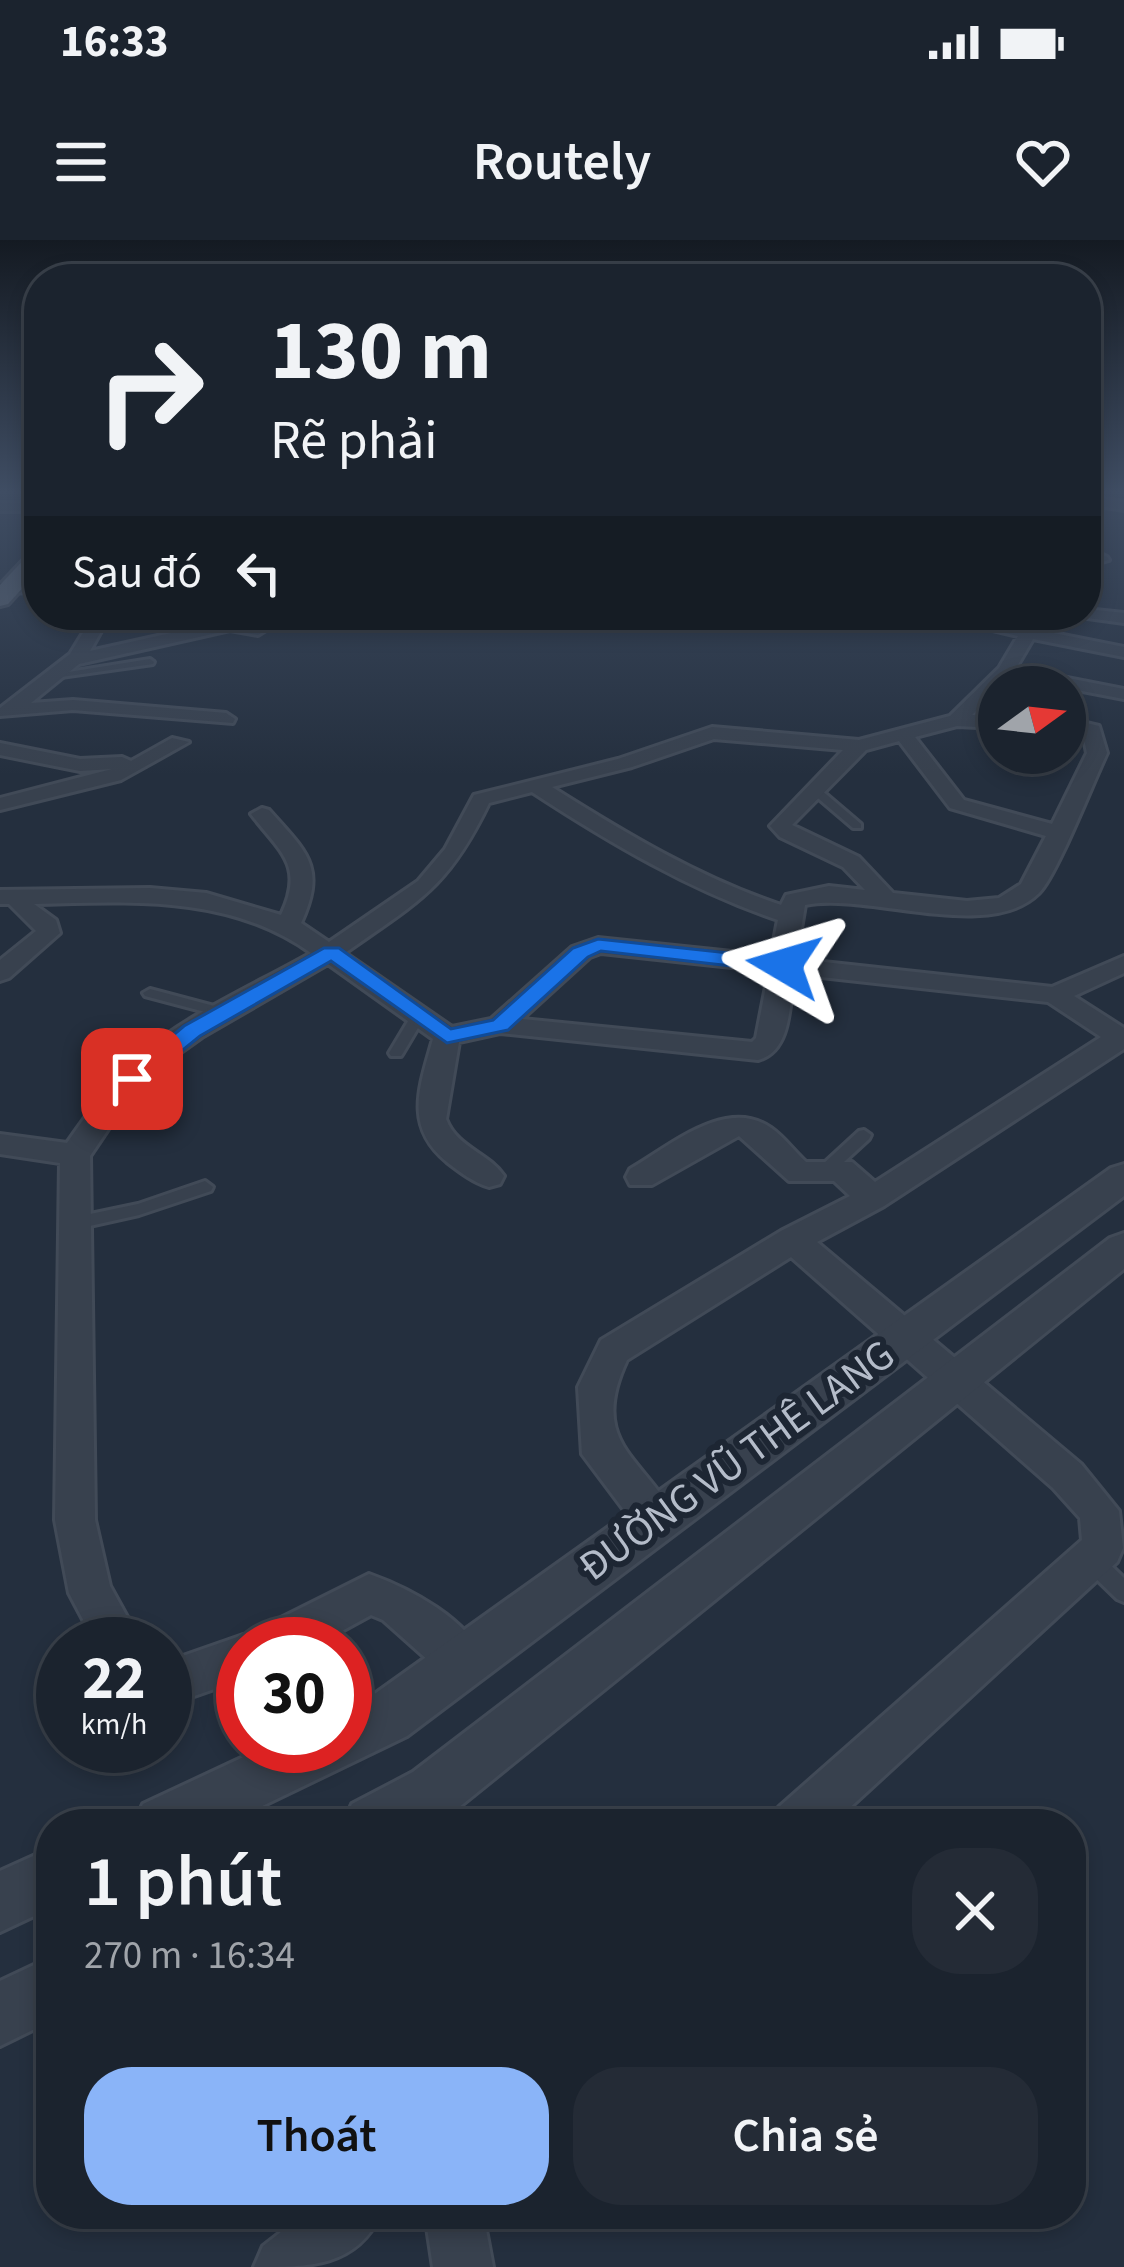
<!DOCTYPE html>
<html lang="vi">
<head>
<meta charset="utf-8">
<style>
  body { margin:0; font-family:"Source Sans 3",sans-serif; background:#242b36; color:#f1f3f6; height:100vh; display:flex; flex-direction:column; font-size:45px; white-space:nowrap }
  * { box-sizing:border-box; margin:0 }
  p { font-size:39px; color:#a0a4aa }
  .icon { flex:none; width:66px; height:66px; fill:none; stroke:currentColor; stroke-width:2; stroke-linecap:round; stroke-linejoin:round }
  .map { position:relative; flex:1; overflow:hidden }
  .panel { position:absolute; left:36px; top:1569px; width:1050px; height:420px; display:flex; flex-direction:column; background:#1b232e; border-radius:48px; box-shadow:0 6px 18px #0003,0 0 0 3px #39404a }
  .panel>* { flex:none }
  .top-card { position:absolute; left:24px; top:24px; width:1077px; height:366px; border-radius:48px; box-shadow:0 6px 18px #0003,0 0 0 3px #39404a; background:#1b232e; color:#f1f3f6; overflow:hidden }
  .needle { width:78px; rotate:75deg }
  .controls { position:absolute; left:978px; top:426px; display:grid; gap:24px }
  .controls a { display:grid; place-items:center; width:108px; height:108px; border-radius:50%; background:#1b232e; box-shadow:0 6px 18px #0003,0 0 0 3px #39404a; font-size:60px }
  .speed { position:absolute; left:36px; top:1377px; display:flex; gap:24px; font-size:60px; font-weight:700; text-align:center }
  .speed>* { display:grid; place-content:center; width:156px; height:156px; border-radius:50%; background:#1b232e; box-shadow:0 6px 18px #0003,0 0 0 3px #39404a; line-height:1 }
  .speed small { font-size:30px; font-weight:400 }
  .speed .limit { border:18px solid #d22; background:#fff; color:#111 }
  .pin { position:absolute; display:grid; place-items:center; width:102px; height:102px; color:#fff; margin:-51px; border-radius:24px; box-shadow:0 6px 18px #0006 }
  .me { position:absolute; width:132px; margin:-66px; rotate:277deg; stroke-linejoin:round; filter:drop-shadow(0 0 9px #0008) }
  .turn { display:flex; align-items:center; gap:42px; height:252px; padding:0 48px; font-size:54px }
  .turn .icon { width:156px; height:156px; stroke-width:2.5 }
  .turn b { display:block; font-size:84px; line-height:102px }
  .then { display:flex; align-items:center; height:114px; padding:0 48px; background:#0003; gap:24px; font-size:45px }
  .round { display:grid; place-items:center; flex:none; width:126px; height:126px; border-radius:48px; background:#242b36 }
  .headline { display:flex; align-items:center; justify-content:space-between; height:204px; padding:0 48px }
  h1 { font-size:72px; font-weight:600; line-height:90px }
  .action { display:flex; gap:24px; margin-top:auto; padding:24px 48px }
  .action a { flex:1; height:138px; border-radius:48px; background:#8ab4f8; color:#111; font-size:48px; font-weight:600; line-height:138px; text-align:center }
  .action a+a { background:#242b36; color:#f1f3f6 }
  .status { display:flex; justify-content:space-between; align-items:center; height:84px; padding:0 60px; background:#1b232e; direction:ltr }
  .status svg { height:33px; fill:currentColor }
  header { display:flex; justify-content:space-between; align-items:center; height:156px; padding:0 48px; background:#1b232e; font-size:54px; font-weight:600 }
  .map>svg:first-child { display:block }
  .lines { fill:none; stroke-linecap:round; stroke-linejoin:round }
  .service-casing { stroke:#414a57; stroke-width:6 }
  .minor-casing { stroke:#414a57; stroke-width:6 }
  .tertiary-casing { stroke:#414a57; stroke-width:6 }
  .primary-casing { stroke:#414a57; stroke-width:6 }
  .service { fill:#38414e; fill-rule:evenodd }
  .minor { fill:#38414e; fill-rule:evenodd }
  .tertiary { fill:#38414e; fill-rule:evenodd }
  .primary { fill:#56606e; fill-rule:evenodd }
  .route { fill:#1a73e8; stroke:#114b97; stroke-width:3 }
  .labels { text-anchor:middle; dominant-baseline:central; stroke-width:12; stroke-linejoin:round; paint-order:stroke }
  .street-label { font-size:42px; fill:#b4bcc9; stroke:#1d2633 }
</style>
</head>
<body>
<div class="status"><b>16:33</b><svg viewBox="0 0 49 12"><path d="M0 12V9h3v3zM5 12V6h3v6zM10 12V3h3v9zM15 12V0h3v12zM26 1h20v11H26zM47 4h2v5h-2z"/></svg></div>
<header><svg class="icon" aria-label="menu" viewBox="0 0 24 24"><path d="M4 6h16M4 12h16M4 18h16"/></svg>Routely<svg class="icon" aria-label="heart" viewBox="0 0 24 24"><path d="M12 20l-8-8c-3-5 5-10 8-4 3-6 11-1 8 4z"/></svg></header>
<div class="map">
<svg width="1124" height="2027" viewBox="0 0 1124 2027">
  <rect width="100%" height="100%" fill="#242f3e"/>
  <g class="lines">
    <g class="service-casing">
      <g id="service">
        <path d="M150 419 154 422 153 424 54 438 50 435Z"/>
        <path d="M812 549H820L861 584V588H853L812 553Z"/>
        <path d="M150 749 229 770 231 773 224 777 145 756 143 753Z"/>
        <path d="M418 772 425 776 403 813 401 816H391L389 813 413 773Z"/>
        <path d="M864 890 871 895 869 899 832 933H822L819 929 822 925 859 891Z"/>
        <path d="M205 941 213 947 211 951 139 975 76 989 68 983 76 977 138 964Z"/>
        <path d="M1091 1310 1098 1313 1124 1338V1362L1117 1359 1084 1327 1081 1320 1084 1313Z"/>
      </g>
    </g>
    <g class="minor-casing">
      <g id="minor">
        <path d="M1086 256 1124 262V270L1086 264Z"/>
        <rect x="0" y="263" width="39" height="8"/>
        <path d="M1086 307 1107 317 1109 320 1086 327Z"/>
        <path d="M1086 369 1124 373V383L1080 377Z"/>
        <path d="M94 375H110L90 411 230 380 266 390 258 395 230 390 79 424 31 463 73 460 226 473 235 479 233 483 73 470 0 476V468L70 414Z"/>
        <path d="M930 375H962L1023 387 1035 376 1043 381 1038 390 1124 407V417L1033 399 1016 428 1124 449V459L1010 437 972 475 999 476V488L957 486 915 497 964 560 1052 584 1087 513 1083 494 1065 490V478L1099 486 1107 513C1093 542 1057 635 1039 653 989 703 869 652 805 665L796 719 1052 747 1124 716V733L1074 756 1124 788V809L884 966 817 1002 1081 1224 1119 1271 1123 1308 1117 1322 832 1584H772L779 1567 1082 1300 1080 1278 1053 1248 791 1017 627 1120C586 1207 648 1218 676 1281L670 1294 656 1299 642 1294 582 1214 578 1147 601 1100 781 991 850 956 834 941H789L739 896 652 945H630L626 937 630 929C669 907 726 856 771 888 784 897 794 911 806 922H852L875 942 1101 797 1048 762 794 734C789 763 792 811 758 820L500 793 459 802 446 879C457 908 489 913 504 936L500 944 489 947C473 942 460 932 447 922 403 886 420 846 433 799L328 724 202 797 160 827 125 864 90 916 95 1280 110 1346 142 1404H96L69 1353 55 1280 60 923 0 914V894L67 903C89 872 110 840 140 815 189 773 255 745 311 713 229 654 130 662 34 664L56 680 60 693 9 738 0 741V720L36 691 9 664H0V650L150 648 206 653 281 675C305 625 280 612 251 574L262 568 269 570C306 612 327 626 301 683L329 702 418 641 445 609 474 555 618 519 712 487 859 500 950 476 999 428 1018 396ZM714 499 843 510 770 586 780 597 843 627 865 650 829 646 786 655 781 665C700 638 625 593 552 547L632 527ZM899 501 950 568 1046 596 1021 644 999 658 967 661 893 653 859 617 792 585 866 510ZM532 552C610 603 690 650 778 680L771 716 598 698 572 707 491 779 452 787 345 713C419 661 448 648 489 563ZM601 713 769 731 756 798 752 802 522 779 590 717Z"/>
        <path d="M172 498 189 502 121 540 0 570V558L112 529 80 531 0 515V503L80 519 122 517 131 521Z"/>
        <path d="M369 1334C411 1349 468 1379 486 1422L480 1438 464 1444 448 1438 383 1380 371 1375 318 1404H243V1439L180 1461 165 1455V1411L180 1417 243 1395 254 1400 259 1389Z"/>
        <path d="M304 1974H381C356 2027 310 2027 254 2027L263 2006Z"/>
        <path d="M425 1974H483L493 2027H433Z"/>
      </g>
    </g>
    <g class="tertiary-casing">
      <g id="tertiary">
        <path d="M39 342V352L0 353V343Z"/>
        <path d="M1124 924V956L407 1496 225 1584H134L143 1564 267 1506H345V1470L369 1458 1111 928Z"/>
        <path d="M1124 993V1029L453 1572 430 1584H343L352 1564 413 1532 1110 998Z"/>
        <path d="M51 1608V1668L0 1692V1631Z"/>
        <path d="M51 1717V1781L0 1806V1741Z"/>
      </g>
    </g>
    <g class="primary-casing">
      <path id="primary" d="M39 310V330L8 364 0 366V345L31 312Z"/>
    </g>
    <use href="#service" class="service"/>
    <use href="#minor" class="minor"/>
    <use href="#tertiary" class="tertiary"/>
    <use href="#primary" class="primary"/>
  </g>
  <linearGradient id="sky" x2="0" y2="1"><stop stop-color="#141a22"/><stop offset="0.47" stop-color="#3f4d63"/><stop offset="1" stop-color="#3f4d63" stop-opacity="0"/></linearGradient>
  <rect width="1124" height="535" fill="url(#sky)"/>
  <path class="route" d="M598 699 784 719 795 725 784 732 601 711 588 717 508 790 447 803 331 721 200 796 141 844 132 847 121 839 184 786 324 708H339L451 789 493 780 573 708Z"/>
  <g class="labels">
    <g class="street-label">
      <text transform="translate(737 1221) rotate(-36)">ĐƯỜNG VŨ THÊ LANG</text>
    </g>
  </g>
</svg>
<div class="controls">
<a><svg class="needle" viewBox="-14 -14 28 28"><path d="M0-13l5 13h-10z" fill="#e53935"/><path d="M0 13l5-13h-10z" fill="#a0a4aa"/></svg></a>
</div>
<div class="speed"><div>22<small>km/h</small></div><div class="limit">30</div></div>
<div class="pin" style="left:132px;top:839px;background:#d93025"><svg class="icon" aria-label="arrive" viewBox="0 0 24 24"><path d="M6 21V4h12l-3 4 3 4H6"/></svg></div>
<svg class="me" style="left:784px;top:725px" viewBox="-20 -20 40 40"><path d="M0-17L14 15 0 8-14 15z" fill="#1a73e8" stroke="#fff" stroke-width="4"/></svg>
<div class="top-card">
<div class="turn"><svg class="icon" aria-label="right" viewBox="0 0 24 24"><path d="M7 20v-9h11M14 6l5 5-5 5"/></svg><div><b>130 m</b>Rẽ phải</div></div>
<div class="then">Sau đó<svg class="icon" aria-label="left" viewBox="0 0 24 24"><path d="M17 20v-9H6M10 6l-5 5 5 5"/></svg></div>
</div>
<section class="panel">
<div class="headline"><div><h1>1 phút</h1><p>270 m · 16:34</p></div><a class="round"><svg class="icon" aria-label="close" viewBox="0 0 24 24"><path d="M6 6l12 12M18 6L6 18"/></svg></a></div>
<div class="action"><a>Thoát</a><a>Chia sẻ</a></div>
</section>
</div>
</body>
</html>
